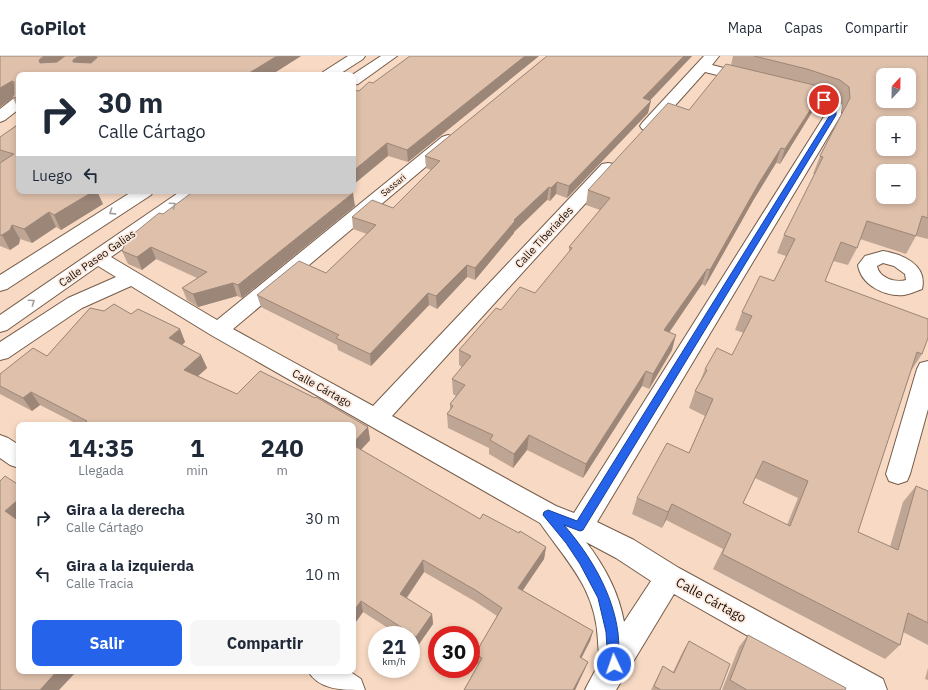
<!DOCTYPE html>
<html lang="es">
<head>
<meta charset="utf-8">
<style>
  body { margin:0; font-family:"IBM Plex Sans",sans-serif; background:#f6f6f7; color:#1f2937; height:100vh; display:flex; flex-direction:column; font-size:15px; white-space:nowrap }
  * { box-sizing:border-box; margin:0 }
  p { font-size:13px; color:#747a83 }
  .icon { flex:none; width:22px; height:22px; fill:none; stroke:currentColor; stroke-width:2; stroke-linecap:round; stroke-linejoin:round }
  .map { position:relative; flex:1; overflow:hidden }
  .sheet { position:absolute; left:16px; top:366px; width:340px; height:252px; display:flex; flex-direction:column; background:#fff; border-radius:8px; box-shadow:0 2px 6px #0003 }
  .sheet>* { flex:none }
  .top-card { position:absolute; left:16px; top:16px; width:340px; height:122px; border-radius:8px; box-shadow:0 2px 6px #0003; background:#fff; color:#1f2937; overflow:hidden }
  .needle { width:26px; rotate:22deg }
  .fabs { position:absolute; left:876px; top:12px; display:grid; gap:8px }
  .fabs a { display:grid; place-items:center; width:40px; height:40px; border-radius:8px; background:#fff; box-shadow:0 2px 6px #0003; font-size:20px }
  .speed { position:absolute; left:368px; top:570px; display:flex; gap:8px; font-size:20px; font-weight:700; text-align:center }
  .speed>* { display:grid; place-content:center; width:52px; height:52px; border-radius:50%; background:#fff; box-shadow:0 2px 6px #0003; line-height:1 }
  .speed small { font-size:10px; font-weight:400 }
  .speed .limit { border:6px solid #d22; background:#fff; color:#111 }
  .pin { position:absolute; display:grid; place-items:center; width:34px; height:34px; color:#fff; margin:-17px; border:2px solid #fff; border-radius:50%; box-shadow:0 1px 4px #0007 }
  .me { position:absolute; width:44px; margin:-22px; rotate:357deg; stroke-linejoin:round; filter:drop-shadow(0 0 3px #0008) }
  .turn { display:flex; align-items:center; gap:14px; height:84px; padding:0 16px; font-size:18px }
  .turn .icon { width:52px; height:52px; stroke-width:2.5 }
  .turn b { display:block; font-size:28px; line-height:34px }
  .then { display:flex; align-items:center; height:38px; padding:0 16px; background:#0003; gap:8px; font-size:15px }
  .eta { display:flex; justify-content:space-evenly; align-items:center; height:68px; text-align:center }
  .eta b { font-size:24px; font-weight:700; line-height:28px }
  .primary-button { display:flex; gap:8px; margin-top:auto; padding:8px 16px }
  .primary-button a { flex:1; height:46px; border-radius:8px; background:#2563eb; color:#fff; font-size:16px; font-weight:700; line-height:46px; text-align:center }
  .primary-button a+a { background:#f6f6f7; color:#1f2937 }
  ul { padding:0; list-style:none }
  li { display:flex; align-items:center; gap:12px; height:56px; padding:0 16px }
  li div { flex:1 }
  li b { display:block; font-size:15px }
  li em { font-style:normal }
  header { display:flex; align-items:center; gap:24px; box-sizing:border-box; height:56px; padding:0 20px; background:#fff; border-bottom:1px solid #e0e1e3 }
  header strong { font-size:19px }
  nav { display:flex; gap:22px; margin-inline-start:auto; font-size:14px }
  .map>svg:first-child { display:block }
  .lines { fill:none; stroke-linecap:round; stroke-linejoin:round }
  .minor-casing { stroke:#765c49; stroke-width:2 }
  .minor { fill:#fff; fill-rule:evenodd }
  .wall { fill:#bfa593; fill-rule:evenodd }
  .shaded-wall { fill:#9b8678 }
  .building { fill:#dec0ab; stroke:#9b8678; fill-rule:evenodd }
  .oneway { stroke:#a39f9c }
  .route { fill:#2563eb; stroke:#184099 }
  .labels { text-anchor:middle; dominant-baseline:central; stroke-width:3.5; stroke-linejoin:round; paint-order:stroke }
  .far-street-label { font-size:9px; fill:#180e07; stroke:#fce9dd }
  .street-label { font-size:11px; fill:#180e07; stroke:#fce9dd }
  .near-street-label { font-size:13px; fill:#180e07; stroke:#fce9dd }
</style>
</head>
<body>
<header>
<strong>GoPilot</strong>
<nav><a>Mapa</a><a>Capas</a><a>Compartir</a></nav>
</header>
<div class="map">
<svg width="928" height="634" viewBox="0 0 928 634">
  <rect width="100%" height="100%" fill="#f8dac4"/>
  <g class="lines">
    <g class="minor-casing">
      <g id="minor">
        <path d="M348 0H365L363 3 338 19H321L323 16Z"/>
        <path d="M381 0H397L358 28 353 29 352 19Z"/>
        <path d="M704 0H719L712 9 755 20 757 23 755 26 750 27 705 16 654 73 648 75 642 73 640 70 642 67Z"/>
        <path d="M791 30C800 32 839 39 842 49 842 52 841 56 841 59L597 466 634 484 679 512 883 623 887 634H843L674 538 616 634H585C589 625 595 616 599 607 600 601 598 592 598 585 596 533 568 507 540 467L211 279 131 230 82 252 8 302 0 304V286L68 242 116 221 98 210 7 274 0 276V259L181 135H202L199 139 111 201 217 264 442 81 448 79 454 81 456 84 454 87 233 273 373 350 602 108 608 107 614 108 616 112 614 116 392 360 556 450 574 457 825 59 826 51 809 42 786 37 784 34 786 31ZM586 486 616 502 651 525 624 566C619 537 604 509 586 486Z"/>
        <path d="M19 40V53L5 64 0 66V53L14 42Z"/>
        <path d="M133 135H154L151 139 7 233 0 235V219Z"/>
        <path d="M883 195C901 198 928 208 922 233 916 235 910 238 904 239 885 241 861 229 858 209L865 200ZM883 207 894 210 905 218 906 224C895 227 879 222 877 210Z"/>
        <path d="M928 305V353L910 418 907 425 898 428 889 425 886 418 917 313 920 307Z"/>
        <path d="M0 379 8 382 19 389V412L10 409 0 402Z"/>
        <path d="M308 615H349L361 623 365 634C341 634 319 634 308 615Z"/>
      </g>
    </g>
    <use href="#minor" class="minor"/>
  </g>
  <g class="wall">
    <path d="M0 0 97 1 301 0 271 19H19V55L13 42 0 51Z"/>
    <path d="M410 0H539L408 106 388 100 359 35 373 27Z"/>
    <path d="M547 0H692L650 44 648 57 567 142 556 138 550 145 547 144 514 176V177L475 224 467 221 437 253 429 249 371 310 338 294 337 289 261 251 257 239 326 217 367 178 353 173 352 161 393 152 431 114 426 112 425 100Z"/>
    <path d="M733 0H928V183L916 180 906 198 860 183 857 192 848 209 833 205 825 225 922 298 911 315 858 476 890 491 903 446 916 430 928 435V589L903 576 900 589 885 603 713 513 723 493 666 464 662 472 632 458 637 442 689 397 705 360 689 352 695 335 699 328 705 313 732 299 744 277 735 274 742 256 774 225 786 200 777 197 784 179 815 118H813L820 100 843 56 842 48 833 41 822 37 817 48 780 108 776 107 754 143 705 230 702 228 669 276 672 294 649 333 642 330 583 422 527 394 513 412 489 398V392L448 372 447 358 450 354V348L456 340 453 338 452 323 462 311 459 309V294L501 254 535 237 569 196V191L600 154 586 149 588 134 689 54 731 9ZM755 422 798 442 787 469 743 447Z"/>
    <path d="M19 67V135L103 148 61 174 56 171 32 187 20 183 19 188 10 194 0 190V107L1 106H0V81Z"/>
    <path d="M355 150 242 242 237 240 198 251 187 244 182 232 197 222 156 203 142 214 128 208 122 195 163 158Z"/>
    <path d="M114 248 131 258 138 253 180 273 185 286 182 289 201 299 207 312 198 320 237 338 260 315 315 342 316 341 368 371 370 384 361 394 480 463 483 458 519 477 520 475 546 491 544 503 522 534 593 575 590 585 581 602 588 606 584 615 575 634H464L478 609 475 607V598L497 560 476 546 424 516 407 542 432 558 433 568 417 591 411 587V579H399L363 556 353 570V369H79L40 349 32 355 0 338V318L33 292 47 300 90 252 104 255Z"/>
    <path d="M748 579 845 634H722L739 591Z"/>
    <path d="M689 585 720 634H651L663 610 673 616 683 595Z"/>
    <path d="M928 612V624L925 623Z"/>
  </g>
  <g class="shaded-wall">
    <path d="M44 0H68L45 18 39 4Z"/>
    <path d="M79 0H97L98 3 79 18 73 6V4Z"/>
    <path d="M277 0H301L271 19H246Z"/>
    <path d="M525 0H539L408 106 407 94Z"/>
    <path d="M684 0H692L641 54 643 42Z"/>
    <path d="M12 25 18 39 12 41 13 42 0 51V32Z"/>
    <path d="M823 34 817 48 780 108 785 93Z"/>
    <path d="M651 45 648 57 567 142 569 130Z"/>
    <path d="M387 87 388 100 353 129V115Z"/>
    <path d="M781 92 776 107 754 143 705 230 710 214 759 127Z"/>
    <path d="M557 126 556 138 550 145 551 132Z"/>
    <path d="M549 131 547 144 514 176V177L475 224V212L514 164Z"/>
    <path d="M94 135H97L103 148 61 174 54 159Z"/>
    <path d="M353 137 355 150 242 242 238 229Z"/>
    <path d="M49 156 56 171 32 187 24 173Z"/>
    <path d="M12 169 20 183 19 188 10 194 2 179Z"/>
    <path d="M151 191 156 203 142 214 137 201Z"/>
    <path d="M467 209V221L437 253 436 240Z"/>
    <path d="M707 213 702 228 660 290 664 274Z"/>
    <path d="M233 227 237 240 198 251 193 238Z"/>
    <path d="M428 237 429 249 371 310 370 298Z"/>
    <path d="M180 273 185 286 175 296 169 282Z"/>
    <path d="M676 279 672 294 649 333 653 318Z"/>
    <path d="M201 299 207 312 190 327 184 314Z"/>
    <path d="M646 315 642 330 583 422 586 408Z"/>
    <path d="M31 336 40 349 32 355 23 342Z"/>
    <path d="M368 371 370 384 354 401 353 396V387Z"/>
    <path d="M529 379 527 394 513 412 514 398Z"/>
    <path d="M19 443V464L15 467 5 455Z"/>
    <path d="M672 448 666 464 662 472 668 456Z"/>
    <path d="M546 491 544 503 517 543 518 532Z"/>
    <path d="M423 504 424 516 402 548 400 538Z"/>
    <path d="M361 545 363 556 353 570V556Z"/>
    <path d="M432 558 433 568 417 591 416 581Z"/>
    <path d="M593 575 590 585 577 611 580 601Z"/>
    <path d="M588 606 584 615 575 634H573Z"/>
    <path d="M57 615H77L59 634H40Z"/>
  </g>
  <g class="building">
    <path d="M0 0H44L39 4 40 7 57 6 65 0H79L73 4V6L91 7 99 0H277L246 19H19V42L12 41 14 39V26L12 25 0 32Z"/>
    <path d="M410 0H525L407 94 387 87 353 115V34L359 35 369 26 373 27Z"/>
    <path d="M547 0H684L643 42 651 45 569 130 557 126 551 132 549 131 514 164 515 165 475 212 467 209 436 240 428 237 370 298 336 282 339 279 257 239 299 205 326 217 376 169 352 161 372 144 393 152 440 105 425 100Z"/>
    <path d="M754 0H928V162L922 160 916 180 867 165 857 192 841 186 825 225 928 263V282L922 298 917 296 858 476 898 494 916 430 928 435V567L908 557 900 589 722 498 731 478 672 448 668 456 637 442 667 387 689 397 713 343 695 335 707 314 705 313 717 292 732 299 752 260 742 256 760 220 774 225 795 183 784 179 823 101 820 100 850 42 849 31 840 24 807 13ZM883 19H909V45H883ZM883 67H909V93H883ZM883 115H909V141H883ZM763 405 808 425 790 470 743 447Z"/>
    <path d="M726 8 814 29 823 34 785 93 781 92 759 127 710 214 707 213 664 274 676 279 653 318 646 315 586 408 529 379 514 398 490 384 493 379 447 358 453 350 450 348 465 329 452 323 471 300 459 294 496 252 501 254 520 231 535 237 572 192 569 191 610 142 588 134 668 47 689 54Z"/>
    <path d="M19 68V135H94L54 159 49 156 24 173 12 169 10 174 2 179H0V107L14 98 0 94V81Z"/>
    <path d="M194 135H347L353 137 238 229 233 227 193 238 182 232 207 216 151 191 137 201 122 195 127 183 159 157 163 158Z"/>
    <path d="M114 248 131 258 138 253 180 273 169 282 201 299 184 314 237 338 260 315 315 342 316 341 368 371 353 387V369H87L84 367 87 365 31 336 23 342 0 330V318L33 292 47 300 90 252 104 255Z"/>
    <path d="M353 389 480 463 483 458 519 477 520 475 546 491 518 532 593 575 580 601 588 606 573 634H464L482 602 475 598 502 552 477 535 423 504 400 538 432 558 416 581 361 545 353 556Z"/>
    <path d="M5 420 19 429V443L5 455 19 465V615H57L40 634H0V425Z"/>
    <path d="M748 579 846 632 845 634H747L730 624Z"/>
    <path d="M689 585 730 608 720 634H661L654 630 663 610 674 617Z"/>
  </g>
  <defs><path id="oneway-chevron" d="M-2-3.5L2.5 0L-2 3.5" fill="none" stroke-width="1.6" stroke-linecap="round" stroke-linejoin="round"/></defs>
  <g class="oneway">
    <use href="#oneway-chevron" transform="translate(173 149) rotate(-35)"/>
    <use href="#oneway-chevron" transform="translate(112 156) rotate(147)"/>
    <use href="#oneway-chevron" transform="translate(32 246) rotate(-35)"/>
  </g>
  <path class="route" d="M824 42 836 48V59L583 474 580 475 564 469C590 499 613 537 618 577 619 587 619 597 620 608L618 612 614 614 609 612 608 608 606 576 598 542 580 508 566 487 543 459 544 456 548 454 577 465 830 59 831 50 822 46V43Z"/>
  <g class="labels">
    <g class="far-street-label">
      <text transform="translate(393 129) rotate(-40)">Sassari</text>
    </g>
    <g class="street-label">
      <text transform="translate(544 181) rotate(-47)">Calle Tiberiades</text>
      <text transform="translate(97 202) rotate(-35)">Calle Paseo Galias</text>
      <text transform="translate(322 332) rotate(29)">Calle Cártago</text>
    </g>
    <g class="near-street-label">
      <text transform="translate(711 544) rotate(29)">Calle Cártago</text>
    </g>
  </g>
</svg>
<div class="fabs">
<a><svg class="needle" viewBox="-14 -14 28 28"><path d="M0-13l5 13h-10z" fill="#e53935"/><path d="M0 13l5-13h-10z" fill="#747a83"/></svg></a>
<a>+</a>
<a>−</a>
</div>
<div class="speed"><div>21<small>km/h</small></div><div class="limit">30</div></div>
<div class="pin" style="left:824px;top:44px;background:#d93025"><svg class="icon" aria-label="arrive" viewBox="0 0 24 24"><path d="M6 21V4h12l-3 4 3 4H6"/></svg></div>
<svg class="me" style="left:614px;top:608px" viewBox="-20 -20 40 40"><circle r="17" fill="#2563eb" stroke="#fff" stroke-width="3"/><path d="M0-11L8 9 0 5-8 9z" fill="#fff"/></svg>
<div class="top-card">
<div class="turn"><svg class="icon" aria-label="right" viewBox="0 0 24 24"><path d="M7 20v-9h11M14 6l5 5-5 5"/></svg><div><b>30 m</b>Calle Cártago</div></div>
<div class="then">Luego<svg class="icon" aria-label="left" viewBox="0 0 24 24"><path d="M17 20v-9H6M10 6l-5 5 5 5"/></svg></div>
</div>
<section class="sheet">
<div class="eta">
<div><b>14:35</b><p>Llegada</p></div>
<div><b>1</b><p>min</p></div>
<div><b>240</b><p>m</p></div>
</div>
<ul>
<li><svg class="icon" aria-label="right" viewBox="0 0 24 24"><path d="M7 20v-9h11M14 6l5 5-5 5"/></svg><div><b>Gira a la derecha</b><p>Calle Cártago</p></div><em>30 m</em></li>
<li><svg class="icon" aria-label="left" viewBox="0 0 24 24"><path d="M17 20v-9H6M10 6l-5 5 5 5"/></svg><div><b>Gira a la izquierda</b><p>Calle Tracia</p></div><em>10 m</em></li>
</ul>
<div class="primary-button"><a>Salir</a><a>Compartir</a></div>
</section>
</div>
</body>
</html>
